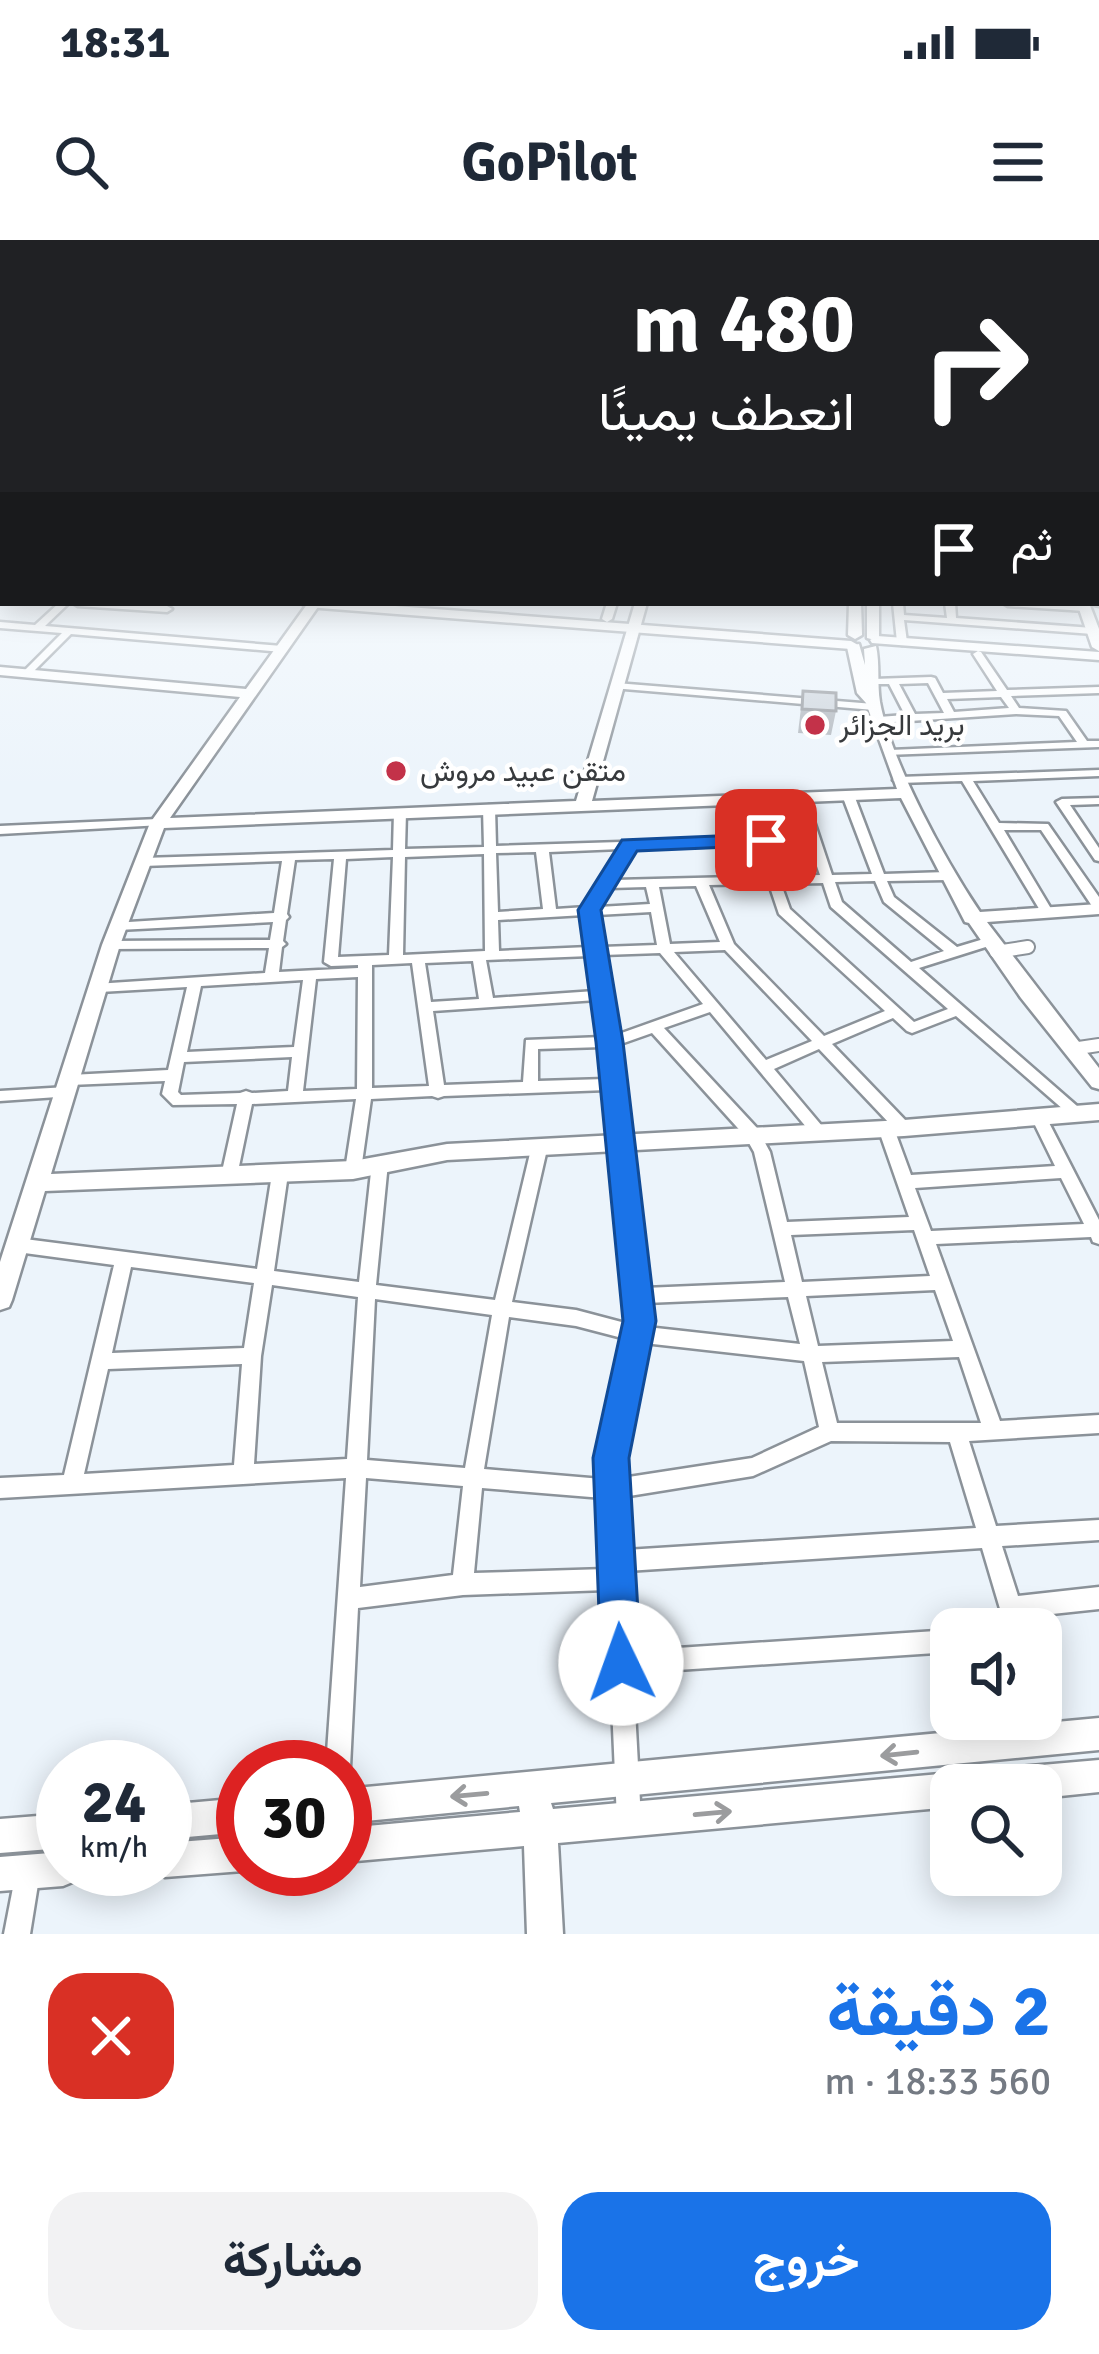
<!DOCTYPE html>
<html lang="ar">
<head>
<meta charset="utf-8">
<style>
  body { margin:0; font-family:Signika,Vazirmatn,sans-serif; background:#f2f2f3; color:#1f2937; direction:rtl; height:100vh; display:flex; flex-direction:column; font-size:45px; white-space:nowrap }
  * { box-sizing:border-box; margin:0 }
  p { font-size:39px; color:#747a83 }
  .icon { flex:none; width:66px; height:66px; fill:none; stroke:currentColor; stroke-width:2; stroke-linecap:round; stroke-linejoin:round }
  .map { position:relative; height:1694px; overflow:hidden; direction:ltr }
  .sheet { display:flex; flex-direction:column; background:#fff; flex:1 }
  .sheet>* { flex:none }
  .banner { position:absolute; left:0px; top:0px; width:1101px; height:366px; box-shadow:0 6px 30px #0003; direction:rtl; background:#202124; color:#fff; overflow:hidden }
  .controls { position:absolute; left:930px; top:1368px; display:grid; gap:24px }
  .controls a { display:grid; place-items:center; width:132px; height:132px; border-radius:24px; background:#fff; box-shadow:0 6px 30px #0003; font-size:60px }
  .speed { position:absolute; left:36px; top:1500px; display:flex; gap:24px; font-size:60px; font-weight:700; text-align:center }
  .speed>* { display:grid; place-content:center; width:156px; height:156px; border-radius:50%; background:#fff; box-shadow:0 6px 30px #0003; line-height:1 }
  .speed small { font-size:30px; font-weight:400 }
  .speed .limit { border:18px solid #d22; background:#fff; color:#111 }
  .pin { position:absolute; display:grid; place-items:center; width:102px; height:102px; color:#fff; margin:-51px; border-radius:24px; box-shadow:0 6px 18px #0006 }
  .me { position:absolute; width:132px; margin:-66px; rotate:357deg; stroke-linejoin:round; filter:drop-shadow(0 0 9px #0008) }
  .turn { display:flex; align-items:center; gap:42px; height:252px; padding:0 48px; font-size:54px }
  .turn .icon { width:156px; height:156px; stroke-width:2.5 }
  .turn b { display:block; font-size:84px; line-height:102px }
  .then { display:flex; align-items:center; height:114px; padding:0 48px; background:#0003; gap:24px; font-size:45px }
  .round { display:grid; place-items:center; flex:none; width:126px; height:126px; border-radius:36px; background:#f2f2f3 }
  .summary { display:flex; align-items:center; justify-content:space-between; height:204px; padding:0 48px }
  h1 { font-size:72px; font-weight:700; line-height:90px; color:#1a73e8 }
  .primary-button { display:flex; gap:24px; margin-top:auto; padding:24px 48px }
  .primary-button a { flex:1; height:138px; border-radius:36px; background:#1a73e8; color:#fff; font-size:48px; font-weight:700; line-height:138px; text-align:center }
  .primary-button a+a { background:#f2f2f3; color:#1f2937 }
  .status { display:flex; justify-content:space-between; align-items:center; height:84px; padding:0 60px; background:#fff; direction:ltr }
  .status svg { height:33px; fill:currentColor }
  header { display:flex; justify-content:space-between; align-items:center; height:156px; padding:0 48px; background:#fff; font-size:54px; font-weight:700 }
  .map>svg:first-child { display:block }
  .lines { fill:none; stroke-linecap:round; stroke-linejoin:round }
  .pedestrian-casing { stroke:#8b9299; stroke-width:16 }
  .minor-casing { stroke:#8b9299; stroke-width:5 }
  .tertiary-casing { stroke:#8b9299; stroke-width:5 }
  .secondary-casing { stroke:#8b9299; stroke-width:5 }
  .pedestrian { stroke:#fff; stroke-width:12 }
  .minor { fill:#fff; fill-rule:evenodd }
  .tertiary { fill:#fff; fill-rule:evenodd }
  .secondary { fill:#fff; fill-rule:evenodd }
  .wall { fill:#b0b6bd }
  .building { fill:#cdd4dc; stroke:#90949a; stroke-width:3 }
  .oneway { stroke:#9b9c9e }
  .route { fill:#1a73e8; stroke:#114b97; stroke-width:3 }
  .poi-dot { fill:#c33249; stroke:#fff; stroke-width:4.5 }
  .labels { text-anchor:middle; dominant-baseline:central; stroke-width:9; stroke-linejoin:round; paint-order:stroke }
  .far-poi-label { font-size:30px; fill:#373a3d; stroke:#fff; text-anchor:start }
</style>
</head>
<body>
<div class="status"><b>18:31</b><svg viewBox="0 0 49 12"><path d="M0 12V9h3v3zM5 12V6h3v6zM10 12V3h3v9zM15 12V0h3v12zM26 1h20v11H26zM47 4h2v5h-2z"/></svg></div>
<header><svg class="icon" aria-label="menu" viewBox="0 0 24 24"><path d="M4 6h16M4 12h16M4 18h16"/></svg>GoPilot<svg class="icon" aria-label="search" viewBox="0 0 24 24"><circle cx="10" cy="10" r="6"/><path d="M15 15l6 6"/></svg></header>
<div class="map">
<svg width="1099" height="1694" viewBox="0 0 1099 1694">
  <rect width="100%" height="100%" fill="#ecf4fb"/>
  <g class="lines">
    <g class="pedestrian-casing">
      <g id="pedestrian">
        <path d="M996 712 1028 707"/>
        <path d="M1072 809 1099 805"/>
      </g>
    </g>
    <g class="minor-casing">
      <g id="minor">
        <rect x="1098" y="313" width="1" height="6"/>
        <path d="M3 327V334L0 335V328Z"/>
        <rect x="1098" y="330" width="1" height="6"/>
        <rect x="1098" y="345" width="1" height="6"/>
        <path d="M1098 360 1099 366 1095 365 1093 363H1098Z"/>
        <path d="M59 363H69L45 386 282 406 287 409 282 412 71 394 29 436H23V432L62 393 0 388V382L35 385Z"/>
        <path d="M73 363 167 366 172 369 167 372 78 366Z"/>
        <path d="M607 363H617L612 379 607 382 602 379Z"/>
        <path d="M893 363H903L904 375 947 378 945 363H955L956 378 1093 388 1098 391 1093 394 904 380 907 402 902 405 897 402Z"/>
        <path d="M1003 363 1085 365 1090 368 1085 371 1008 366Z"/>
        <path d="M978 411 981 412 1007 450 1099 447V453L1011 456 1019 468 1066 471 1087 501H1099V507L886 515V511L890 510 1077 502 1059 476 1016 474 879 483 874 480 879 477 905 475 889 444H870L869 442 874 439 931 437 935 438 943 453 997 451 973 414ZM928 443 944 473 915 474 899 444ZM1001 457 1009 468 954 472 947 459Z"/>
        <path d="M616 443 874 464 879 467 874 470 612 448 611 446Z"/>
        <path d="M1099 530V536L973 541 999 583 1048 584 1099 657V670L1094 669 1041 590H1004L1053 672 1047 676 1041 672 962 541 899 543 893 540 899 537Z"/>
        <path d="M848 552 854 555 884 634 947 632 953 636 947 640 887 641 894 657 957 707 987 698 994 702 992 705 919 728 1085 873 1082 877H1072L956 776 912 793 907 791 893 778 832 804 909 884 912 888 909 892 904 894 893 886 911 935 1055 926 1031 877 1034 873H1044L1099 980V1004L1093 1002 1091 997 936 1004 1000 1181 1099 1175V1193L969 1201 996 1286 1099 1280V1300L1002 1306 1018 1356 1099 1347V1369L1024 1377 1028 1389H1006L982 1308 627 1331 632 1411 951 1390V1412L633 1433 641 1580 638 1589 629 1592 620 1589 617 1580 607 1350 463 1355 358 1368 350 1527 345 1536V1527H326L346 1238 0 1258V1238L64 1235 114 1025 17 1012 11 1010 9 1005 11 1000 17 998 257 1029 272 934 274 930H286L288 934 274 1031 359 1042 372 923 374 919H386L388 923 376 1045 495 1060 532 905 534 901H546L548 905 512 1062 576 1070 629 1084 607 850 444 856 438 858 432 856 371 859 361 930 359 934H347L345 930 356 859 252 864 237 936 235 940H223L221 936 237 864 173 865 162 854 165 841 70 845 63 840 70 835 168 830 187 747 100 752 93 747 95 744 265 733 269 708 111 709 104 705 111 701 270 700 273 682 118 690 113 689 111 686 113 683 274 673 282 621 143 626 137 622 143 618 393 610 394 572 400 569 406 572 405 609 484 607 483 568 489 565 495 568 496 606 807 596 794 557 800 554 806 557 832 635 872 634 842 555ZM809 603 820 635 615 640 634 609ZM621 609 586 667 556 669 549 612ZM536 612 543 669 498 672 496 613ZM484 614 485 711 403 715 405 617ZM393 617 389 715 338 717 346 619ZM334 619 324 722 331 726 358 725V728L279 732 282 707 286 704 283 701 286 680 289 677 287 674 295 620ZM875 641 884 662 944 711 911 722 842 662 835 642ZM823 643 831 667 948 769 914 782 790 669 781 644ZM769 644 779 674 885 771 824 796 734 704 709 645ZM696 646 720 702 670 704 659 647ZM646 647 650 664 599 667 610 648ZM651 672 657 705 602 707 597 675ZM584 675 589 707 499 711 498 680ZM725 710 812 801 766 820 674 712ZM660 713 703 764 616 795 603 715ZM590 716 595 751 493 758 486 720ZM473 721 479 759 431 762 425 723ZM412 723 429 846 372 848V725ZM358 737 357 849 303 851 316 739ZM303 740 294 807 187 812 201 746ZM597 760 602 797 526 800 523 842 444 845 433 771ZM710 772 812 894H822L825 890 822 886 774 829 819 809 890 884H881L878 888 909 977 787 982 770 912 757 888 664 788ZM652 793 745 896 754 912 785 1042 644 1048 618 805ZM603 807 606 839 538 841V809ZM292 817 288 851 252 853 246 851 240 853 181 855 178 852 184 822ZM1061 938 1084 984 931 991 915 948ZM914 990 930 1036 802 1042 791 995ZM131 1027 254 1043 244 1108 112 1113ZM272 1045 358 1057 347 1219 254 1224 261 1116ZM935 1050 953 1101 818 1106 806 1056ZM788 1057 800 1104 647 1087 646 1063ZM375 1059 492 1075 465 1228 367 1220ZM509 1077 576 1086 626 1099 601 1218 602 1239 484 1229ZM644 1103 804 1121 819 1187 752 1218 622 1238 621 1218ZM959 1117 981 1183H837L822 1122ZM242 1124 234 1225 84 1234 108 1129ZM831 1201 950 1202 976 1288 626 1310 623 1257 753 1236ZM366 1238 463 1246 453 1335 360 1347ZM482 1248 603 1258 606 1329 474 1333Z"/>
        <path d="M1099 558V564L1070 565 1099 608V621L1095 620 1056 562 1062 559Z"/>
        <path d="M158 579 164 583 162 585 0 594V586Z"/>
        <path d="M67 847 72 848 75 852 72 856 0 861V851Z"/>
        <path d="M1041 1454 1049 1457 1064 1499 1060 1507 1052 1511 1044 1507 1034 1479H1041Z"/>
        <path d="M28 1620 37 1623 40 1632 30 1694H4L16 1632 19 1623Z"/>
      </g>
    </g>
    <g class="tertiary-casing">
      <g id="tertiary">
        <path d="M308 363 320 364 170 578 576 561 635 363H647L592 561 897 549 866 463 857 453 847 407 859 404 865 425 864 409 876 406C880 424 877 443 880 462 891 522 945 620 980 672L1099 664V674L987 682 1099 828V849L1092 847 1021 758 969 683 965 682 901 558 164 588 120 705 51 934 353 921 447 904 904 880 1099 864V880L904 896 447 920 353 939 45 951 12 1060 9 1067 0 1070V1022L102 705 150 583 240 457 0 435V427L246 449Z"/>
        <path d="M849 363H861L862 395 855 399 848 395Z"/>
        <path d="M867 363H879V401L867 398Z"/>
        <path d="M1077 363H1089L1099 389V411L1092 407Z"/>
      </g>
    </g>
    <g class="secondary-casing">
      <g id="secondary">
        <rect x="0" y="335" width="3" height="8"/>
        <path d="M301 363H356L851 401 858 405 851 409 307 367Z"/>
        <path d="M877 396 1099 412V420L872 403 870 400Z"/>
        <path d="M1099 1478V1510L551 1563 553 1569 951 1533 963 1538 966 1545H951V1567L558 1603 563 1694H527L524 1606 345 1622V1588L520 1572 519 1566 345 1583V1549Z"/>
        <path d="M1099 1520V1552L1041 1558V1545H991L996 1533 1008 1528Z"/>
        <path d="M243 1558V1592L165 1599V1565Z"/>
        <path d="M63 1574V1608L0 1613V1579Z"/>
        <path d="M243 1597V1629H248L243 1631 165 1637 152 1629H165V1603Z"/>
        <path d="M63 1612V1629H80L75 1641 63 1646 0 1651V1617Z"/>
      </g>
    </g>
    <use href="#pedestrian" class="pedestrian"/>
    <use href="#minor" class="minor"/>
    <use href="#tertiary" class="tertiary"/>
    <use href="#secondary" class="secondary"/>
  </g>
  <path class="wall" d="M803 451 836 471 831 495 798 493Z"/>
  <path class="building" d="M803 451 836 453V471L802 469Z"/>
  <defs><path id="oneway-shaft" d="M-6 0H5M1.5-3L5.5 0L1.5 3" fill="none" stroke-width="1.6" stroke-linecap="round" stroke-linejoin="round" transform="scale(3)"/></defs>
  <g class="oneway">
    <use href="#oneway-shaft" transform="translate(899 1514) rotate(174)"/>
    <use href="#oneway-shaft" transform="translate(469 1555) rotate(175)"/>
    <use href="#oneway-shaft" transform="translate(713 1573) rotate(-5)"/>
  </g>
  <linearGradient id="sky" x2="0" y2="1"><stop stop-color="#7fabd5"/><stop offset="0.57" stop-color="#f6fafd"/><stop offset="1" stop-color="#f6fafd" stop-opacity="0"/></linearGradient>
  <rect width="1099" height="547" fill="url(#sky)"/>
  <path class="route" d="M766 594 777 600 774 605 637 611 601 670 623 802 656 1081 629 1218 641 1423 635 1437 621 1443 606 1437 601 1423 593 1218 623 1081 596 802 578 670 622 600Z"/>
  <g class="poi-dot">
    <circle cx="815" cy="485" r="12"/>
    <circle cx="396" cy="531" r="12"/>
  </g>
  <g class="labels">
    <g class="far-poi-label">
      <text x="839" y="485">بريد الجزائر</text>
      <text x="420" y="531">متقن عبيد مروش</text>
    </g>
  </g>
</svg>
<div class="controls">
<a><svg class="icon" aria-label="sound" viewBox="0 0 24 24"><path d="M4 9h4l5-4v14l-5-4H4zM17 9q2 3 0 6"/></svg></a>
<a><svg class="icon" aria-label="search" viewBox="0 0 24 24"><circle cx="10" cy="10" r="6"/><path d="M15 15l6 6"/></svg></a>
</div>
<div class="speed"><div>24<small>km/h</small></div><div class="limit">30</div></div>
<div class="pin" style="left:766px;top:600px;background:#d93025"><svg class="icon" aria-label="arrive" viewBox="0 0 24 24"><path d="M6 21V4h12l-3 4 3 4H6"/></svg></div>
<svg class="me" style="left:621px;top:1423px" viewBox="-20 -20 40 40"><circle r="19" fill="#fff"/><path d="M0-13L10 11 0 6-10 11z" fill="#1a73e8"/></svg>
<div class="banner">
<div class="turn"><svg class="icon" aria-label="right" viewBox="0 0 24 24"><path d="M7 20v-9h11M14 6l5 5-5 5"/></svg><div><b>480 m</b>انعطف يمينًا</div></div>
<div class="then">ثم<svg class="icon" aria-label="arrive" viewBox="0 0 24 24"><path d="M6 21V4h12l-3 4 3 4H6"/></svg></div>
</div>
</div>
<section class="sheet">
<div class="summary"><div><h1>2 دقيقة</h1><p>560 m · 18:33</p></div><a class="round" style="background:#d93025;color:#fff"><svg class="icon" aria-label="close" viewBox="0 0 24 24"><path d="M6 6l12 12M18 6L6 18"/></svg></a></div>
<div class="primary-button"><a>خروج</a><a>مشاركة</a></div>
</section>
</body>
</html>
